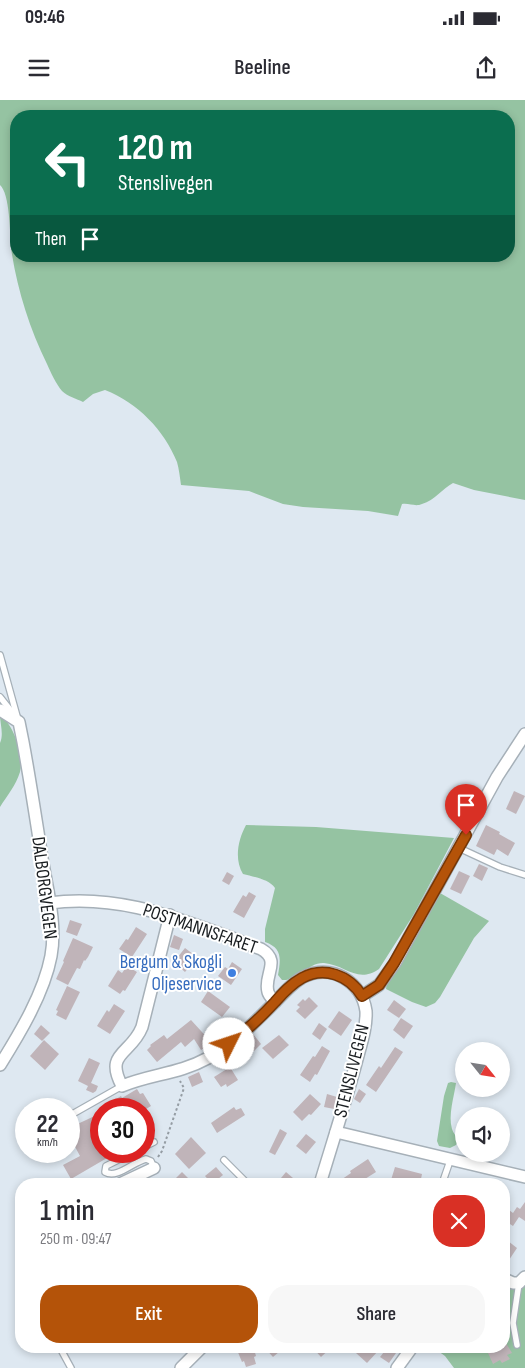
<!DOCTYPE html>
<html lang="en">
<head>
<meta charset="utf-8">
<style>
  body { margin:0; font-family:"Sofia Sans Condensed",sans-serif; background:#f7f7f7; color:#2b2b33; height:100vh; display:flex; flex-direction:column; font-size:19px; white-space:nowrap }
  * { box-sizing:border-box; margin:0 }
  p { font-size:16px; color:#7c7c81 }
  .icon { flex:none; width:28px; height:28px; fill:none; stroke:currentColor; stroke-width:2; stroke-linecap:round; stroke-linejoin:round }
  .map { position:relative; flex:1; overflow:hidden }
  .panel { position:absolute; left:15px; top:1078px; width:495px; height:175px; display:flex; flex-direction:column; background:#fff; border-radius:20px; box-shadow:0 2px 8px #0003 }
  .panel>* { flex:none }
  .guide { position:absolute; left:10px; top:10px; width:505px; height:152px; border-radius:20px; box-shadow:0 2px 8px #0003; background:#0b6e4f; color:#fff; overflow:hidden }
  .needle { width:32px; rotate:120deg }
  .tools { position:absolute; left:455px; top:942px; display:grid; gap:10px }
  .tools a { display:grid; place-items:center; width:55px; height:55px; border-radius:50%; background:#fff; box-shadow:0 2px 8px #0003; font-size:25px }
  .speed { position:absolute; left:15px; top:998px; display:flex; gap:10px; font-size:25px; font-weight:700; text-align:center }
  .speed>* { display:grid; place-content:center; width:65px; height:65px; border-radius:50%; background:#fff; box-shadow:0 2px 8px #0003; line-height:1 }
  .speed small { font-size:12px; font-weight:400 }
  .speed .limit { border:8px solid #d22; background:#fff; color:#111 }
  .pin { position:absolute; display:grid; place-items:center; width:42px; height:42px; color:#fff; margin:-51px -21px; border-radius:50% 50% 50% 0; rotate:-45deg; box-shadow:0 0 5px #0007 }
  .pin .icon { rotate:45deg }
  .me { position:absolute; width:55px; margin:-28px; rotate:49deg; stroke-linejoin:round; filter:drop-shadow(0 0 4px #0008) }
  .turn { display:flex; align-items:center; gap:18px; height:105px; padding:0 25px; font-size:22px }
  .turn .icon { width:65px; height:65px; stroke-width:2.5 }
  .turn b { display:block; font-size:35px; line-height:42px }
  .then { display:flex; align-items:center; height:48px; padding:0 25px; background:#0003; gap:10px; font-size:19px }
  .round { display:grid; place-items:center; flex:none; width:52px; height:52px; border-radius:20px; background:#f7f7f7 }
  .overview { display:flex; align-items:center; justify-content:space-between; height:85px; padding:0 25px }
  h1 { font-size:30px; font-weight:600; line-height:38px }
  .primary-button { display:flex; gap:10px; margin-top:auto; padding:10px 25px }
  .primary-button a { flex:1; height:58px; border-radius:20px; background:#b45309; color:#fff; font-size:20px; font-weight:600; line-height:58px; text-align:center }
  .primary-button a+a { background:#f7f7f7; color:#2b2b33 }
  .status { display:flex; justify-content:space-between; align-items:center; height:35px; padding:0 25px; background:#fff; direction:ltr }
  .status svg { height:14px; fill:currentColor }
  header { display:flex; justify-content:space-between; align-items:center; height:65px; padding:0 25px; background:#fff; font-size:22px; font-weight:600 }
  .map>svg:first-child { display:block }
  .green { fill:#95c3a2; fill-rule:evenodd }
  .building { fill:#c0b4b9 }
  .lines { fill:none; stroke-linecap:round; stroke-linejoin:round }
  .service-casing { stroke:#a6b0b8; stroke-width:8 }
  .minor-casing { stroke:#a6b0b8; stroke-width:14 }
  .path { stroke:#949ca3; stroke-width:2; stroke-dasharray:2.5 2.5; stroke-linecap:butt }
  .service { stroke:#fff; stroke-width:5.5 }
  .minor { stroke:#fff; stroke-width:11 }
  .route-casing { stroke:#753606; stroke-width:12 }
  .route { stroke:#b45309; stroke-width:9 }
  .shop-dot { fill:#3f7fe0; stroke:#fff; stroke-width:2 }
  .labels { text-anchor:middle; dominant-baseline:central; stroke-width:4; stroke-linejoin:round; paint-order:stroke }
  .street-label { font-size:19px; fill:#191d20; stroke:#fff }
  .shop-label { font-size:19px; fill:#366cbe; stroke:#fff; text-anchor:end }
</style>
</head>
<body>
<div class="status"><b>09:46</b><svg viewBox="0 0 49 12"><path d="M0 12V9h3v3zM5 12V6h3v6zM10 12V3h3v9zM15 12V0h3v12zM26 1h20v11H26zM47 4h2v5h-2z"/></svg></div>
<header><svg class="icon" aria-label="menu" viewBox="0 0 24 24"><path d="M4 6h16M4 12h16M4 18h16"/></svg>Beeline<svg class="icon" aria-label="share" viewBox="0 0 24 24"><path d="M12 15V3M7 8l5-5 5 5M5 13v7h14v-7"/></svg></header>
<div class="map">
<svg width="525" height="1268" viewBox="0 0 525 1268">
  <rect width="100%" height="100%" fill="#dee8f1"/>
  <g class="green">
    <path d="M0 0H525V400L474 390 453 383C442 389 435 400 422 404 415 407 410 403 402 404L398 416 368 411 303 407 283 404 249 391 181 385C180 378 179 369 177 362 164 330 138 303 105 290L93 294 83 302C77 299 67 296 62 291 56 284 51 273 47 264 29 227 17 189 11 148 10 133 10 94 0 85ZM16 16H509V156H16Z"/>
    <path d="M0 615C14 625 24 655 20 672 16 685 7 696 0 707V643C4 634 0 624 0 615Z"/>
    <path d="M246 725 316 727 454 738 414 814 379 869C357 884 346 865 324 863 308 862 299 881 282 880L278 875C281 858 282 848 265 842V829L275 788C269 779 254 777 243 774 234 759 238 740 246 725Z"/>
    <path d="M440 793 489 821 474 838 440 897 435 903 426 907 412 902 386 889 387 882Z"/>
    <path d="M451 982 456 983C454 997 448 1015 452 1029 453 1033 456 1036 459 1039L456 1045 450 1048 439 1046 437 1041 444 996 448 983Z"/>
    <path d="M504 1174 518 1180 525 1177V1268H454L445 1256 431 1246H504Z"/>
  </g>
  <g class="building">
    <path d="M514 691 525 696 516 714 506 709Z"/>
    <path d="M486 725 500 732 499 734 515 743 508 756 497 749 494 755 476 746Z"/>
    <path d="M479 764 488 768 482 781 473 776Z"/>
    <path d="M459 771 470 776 461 794 450 789Z"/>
    <path d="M227 772 234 776 229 785 222 781Z"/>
    <path d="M249 792 256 796 244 818 233 812 243 795 246 797Z"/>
    <path d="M70 820 82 824 77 836 66 832Z"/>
    <path d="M136 827 147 834 132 857 119 849 126 839 128 840Z"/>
    <path d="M174 835 183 839 179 850 170 847Z"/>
    <path d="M73 838 93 847 88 857 85 861 84 860 80 869 77 868 68 885 56 879 64 862 63 861Z"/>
    <path d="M185 848 197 857 185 872 175 863 178 859 177 858Z"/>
    <path d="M232 862 242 869 231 885 218 876 225 867 228 869Z"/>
    <path d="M127 866 137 872 125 891 123 890 120 894 108 886 118 870 122 873Z"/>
    <path d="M67 886 80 892 66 920 56 915 58 911 56 910Z"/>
    <path d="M208 891 230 907 222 917 201 902Z"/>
    <path d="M309 897 318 906 305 919 296 911 300 907 297 905 303 899 305 901Z"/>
    <path d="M394 900 406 909 399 918 387 910Z"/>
    <path d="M114 904 125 911 110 934 97 926 107 910 109 912Z"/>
    <path d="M339 911 352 920 341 936 328 927Z"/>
    <path d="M401 918 413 926 404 939 393 930Z"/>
    <path d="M191 920 212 943 201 950 194 939 185 947 181 942 157 962 147 950 151 946 150 945 164 935 167 939Z"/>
    <path d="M319 923 327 929 320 940 312 934Z"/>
    <path d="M41 925 50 933 42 941 34 934Z"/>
    <path d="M253 934 261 944 254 951 245 941Z"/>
    <path d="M279 935 289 945 273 959 262 948Z"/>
    <path d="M44 940 59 954 45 970 30 956Z"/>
    <path d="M322 946 330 951 317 975 315 974 310 982 300 975 313 956 315 957Z"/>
    <path d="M395 947 403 952 376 992 366 985 379 966 381 968Z"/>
    <path d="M89 958 100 963 91 983 98 986 96 991 93 993 86 990 88 986 78 981Z"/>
    <path d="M230 967 238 980 227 987 226 984 221 987 214 977Z"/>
    <path d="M199 972 203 982 192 987 188 977Z"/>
    <path d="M137 989 140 994 143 993 151 1006 146 1009H118L113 1001 121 996 122 998Z"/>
    <path d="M359 989 366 994 360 1003 354 999Z"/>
    <path d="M310 994 321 1004 311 1015 309 1014 302 1021 293 1012Z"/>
    <path d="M327 994 337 997 334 1009 324 1007Z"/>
    <path d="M234 1007 236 1010 241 1008 245 1015 217 1033 211 1023Z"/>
    <path d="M101 1013V1030L91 1036 99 1051H119L71 1079 63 1065 80 1056 73 1043 69 1045V1028Z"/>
    <path d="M280 1029 287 1033 275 1055 269 1052Z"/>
    <path d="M306 1034 316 1042 306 1054 296 1046Z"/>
    <path d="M191 1037 206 1053 189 1069 175 1054Z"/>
    <path d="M368 1059 376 1072 357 1084H335L351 1073 350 1071Z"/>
    <path d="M216 1067 223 1075 212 1084 205 1076Z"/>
    <path d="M395 1067 422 1074 420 1084H400V1082L391 1080Z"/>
    <path d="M182 1072 190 1080 186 1084H170Z"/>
    <path d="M286 1072 300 1084H276Z"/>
    <path d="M525 1102V1121L519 1117 513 1126 504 1120 509 1110 513 1113 517 1107 520 1109Z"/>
    <path d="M504 1138 517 1148 509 1160 504 1156Z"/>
    <path d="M506 1243 512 1253 507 1255 510 1259 502 1263 500 1260 493 1264 488 1253 499 1246H504Z"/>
    <path d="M247 1246H253L256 1256 254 1257 256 1264 246 1267 244 1261 242 1262 237 1250Z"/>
    <path d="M263 1246H286L273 1257Z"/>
    <path d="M311 1246H333L321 1257Z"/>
    <path d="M362 1246H374L379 1250 367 1263 356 1253Z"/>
    <path d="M388 1247 396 1253 389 1263 380 1257Z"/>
  </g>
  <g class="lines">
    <g class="service-casing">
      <g id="service">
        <path d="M0 555 18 620"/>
        <path d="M0 597 15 616"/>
        <path d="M459 748 500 767 525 775"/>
        <path d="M69 1016 122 986"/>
        <path d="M144 1047 154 1042"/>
        <path d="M136 1051 106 1066 105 1072C117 1079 133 1062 146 1059L151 1061 154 1068"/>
        <path d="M224 1060 248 1084"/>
        <path d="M442 1084 451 1058"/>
        <path d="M517 1245 513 1223 519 1183"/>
        <path d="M59 1246 71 1268"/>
      </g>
    </g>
    <g class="minor-casing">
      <g id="minor">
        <path d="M0 610 19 622 23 642C30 680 36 719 42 758 47 789 57 824 51 856 44 893 20 933 0 965"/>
        <path d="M49 803C116 794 171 816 232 838 241 842 251 845 261 849 282 861 263 875 268 892 269 896 273 899 275 902"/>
        <path d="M170 815 142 927C131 955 104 952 122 986 151 974 179 974 208 958 234 944 254 923 275 902 284 893 292 883 303 877 316 871 331 870 344 878 356 885 364 897 366 911 367 928 360 947 356 963 345 1004 332 1044 320 1084"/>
        <path d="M362 896 379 885 395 863 497 677 525 634"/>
        <path d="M336 1032 525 1077"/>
        <path d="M120 1084 154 1068"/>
        <path d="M504 1179 513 1183H519L525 1177"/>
        <path d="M181 1268 203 1246"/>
        <path d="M397 1268 413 1246"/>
      </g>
    </g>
    <path class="path" d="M158 1057 162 1051 184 988 180 981"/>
    <use href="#service" class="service"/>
    <use href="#minor" class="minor"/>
  </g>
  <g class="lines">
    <g class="route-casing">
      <path id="route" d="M229 944C246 931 261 917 275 902 283 893 291 884 302 878 324 866 349 875 362 896L379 885 394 863 466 735"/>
    </g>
    <use href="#route" class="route"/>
  </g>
  <circle class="shop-dot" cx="232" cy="873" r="5"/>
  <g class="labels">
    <g class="street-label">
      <text transform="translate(44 788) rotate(83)">DALBORGVEGEN</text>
      <text transform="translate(200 829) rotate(19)">POSTMANNSFARET</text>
      <text transform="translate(352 971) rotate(-76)">STENSLIVEGEN</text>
    </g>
    <g class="shop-label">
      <text x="222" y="862">Bergum &amp; Skogli<tspan x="222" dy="22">Oljeservice</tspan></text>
    </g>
  </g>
</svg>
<div class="tools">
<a><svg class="needle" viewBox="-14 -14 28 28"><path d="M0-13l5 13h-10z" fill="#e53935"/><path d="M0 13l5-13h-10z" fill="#7c7c81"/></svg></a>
<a><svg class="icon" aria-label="sound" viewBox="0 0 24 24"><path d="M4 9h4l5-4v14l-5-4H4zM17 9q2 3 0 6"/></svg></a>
</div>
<div class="speed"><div>22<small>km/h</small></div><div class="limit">30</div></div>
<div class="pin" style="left:466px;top:735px;background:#d93025"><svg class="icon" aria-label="arrive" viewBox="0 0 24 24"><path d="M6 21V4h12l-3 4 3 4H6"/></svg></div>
<svg class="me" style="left:229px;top:944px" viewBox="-20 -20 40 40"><circle r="19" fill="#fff"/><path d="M0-13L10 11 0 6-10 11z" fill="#b45309"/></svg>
<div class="guide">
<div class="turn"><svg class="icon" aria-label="left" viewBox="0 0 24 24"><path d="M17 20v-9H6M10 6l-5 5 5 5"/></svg><div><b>120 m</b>Stenslivegen</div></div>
<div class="then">Then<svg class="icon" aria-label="arrive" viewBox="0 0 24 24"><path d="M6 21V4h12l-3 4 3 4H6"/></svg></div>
</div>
<section class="panel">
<div class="overview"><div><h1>1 min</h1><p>250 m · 09:47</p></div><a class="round" style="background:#d93025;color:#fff"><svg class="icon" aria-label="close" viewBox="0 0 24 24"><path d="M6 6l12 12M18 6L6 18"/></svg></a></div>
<div class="primary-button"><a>Exit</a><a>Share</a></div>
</section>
</div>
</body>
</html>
